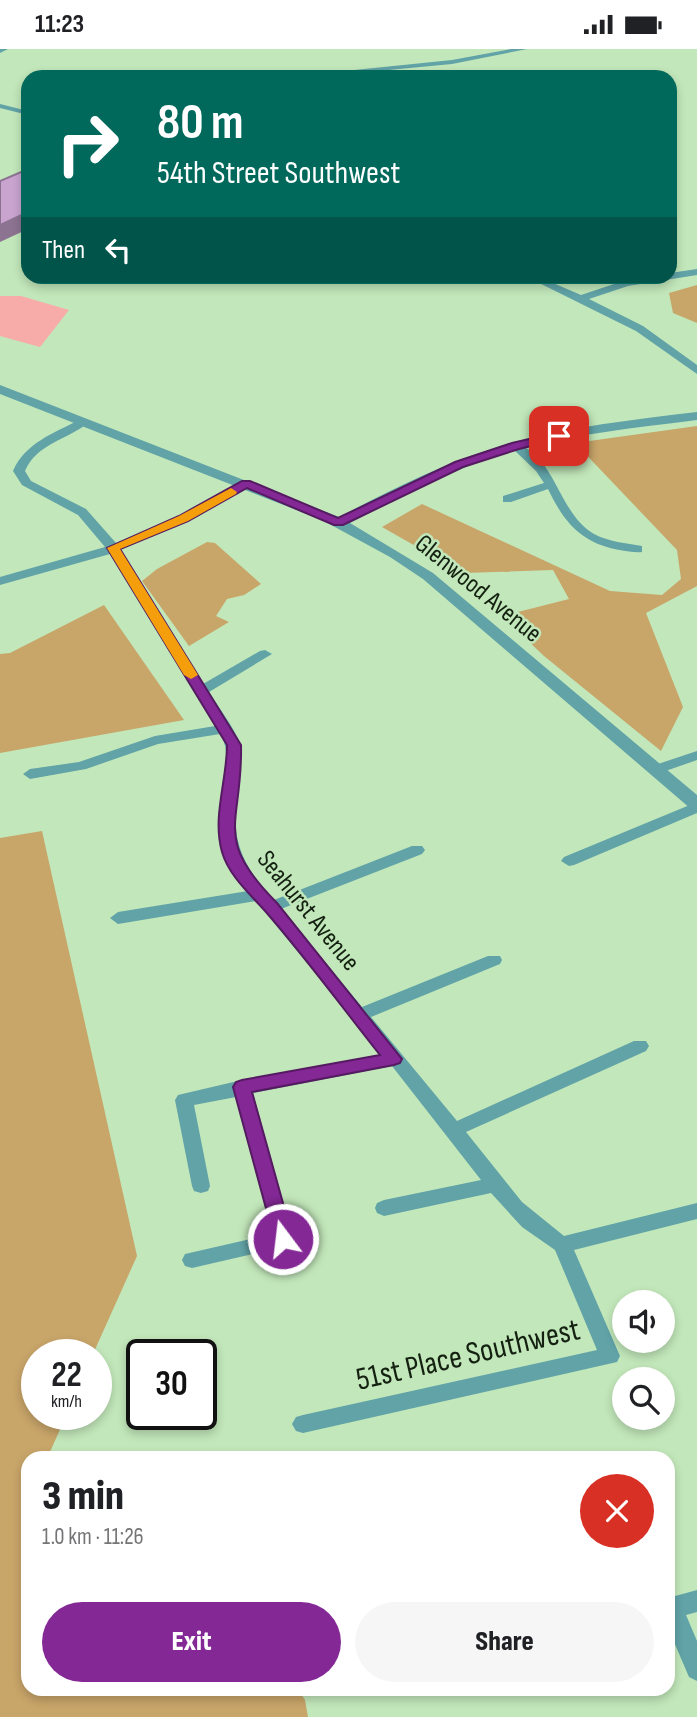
<!DOCTYPE html>
<html lang="en">
<head>
<meta charset="utf-8">
<style>
  body { margin:0; font-family:"Sofia Sans Condensed",sans-serif; background:#f6f6f6; color:#202124; height:100vh; display:flex; flex-direction:column; font-size:26px; white-space:nowrap }
  * { box-sizing:border-box; margin:0 }
  p { font-size:23px; color:#757577 }
  .icon { flex:none; width:38px; height:38px; fill:none; stroke:currentColor; stroke-width:2; stroke-linecap:round; stroke-linejoin:round }
  .map { position:relative; flex:1; overflow:hidden }
  .drawer { position:absolute; left:21px; top:1402px; width:654px; height:245px; display:flex; flex-direction:column; background:#fff; border-radius:21px; box-shadow:0 4px 10px #0003 }
  .drawer>* { flex:none }
  .guide { position:absolute; left:21px; top:21px; width:656px; height:214px; border-radius:21px; box-shadow:0 4px 10px #0003; background:#00695c; color:#fff; overflow:hidden }
  .buttons { position:absolute; left:612px; top:1241px; display:grid; gap:14px }
  .buttons a { display:grid; place-items:center; width:63px; height:63px; border-radius:50%; background:#fff; box-shadow:0 4px 10px #0003; font-size:35px }
  .speed { position:absolute; left:21px; top:1290px; display:flex; gap:14px; font-size:35px; font-weight:700; text-align:center }
  .speed>* { display:grid; place-content:center; width:91px; height:91px; border-radius:50%; background:#fff; box-shadow:0 4px 10px #0003; line-height:1 }
  .speed small { font-size:18px; font-weight:400 }
  .speed .limit { border:4px solid #111; border-radius:10px; background:#fff; color:#111 }
  .pin { position:absolute; display:grid; place-items:center; width:60px; height:60px; color:#fff; margin:-30px; border-radius:14px; box-shadow:0 4px 10px #0006 }
  .me { position:absolute; width:77px; margin:-38px; rotate:345deg; stroke-linejoin:round; filter:drop-shadow(0 0 5px #0008) }
  .turn { display:flex; align-items:center; gap:24px; height:147px; padding:0 21px; font-size:32px }
  .turn .icon { width:91px; height:91px; stroke-width:2.5 }
  .turn b { display:block; font-size:49px; line-height:60px }
  .then { display:flex; align-items:center; height:66px; padding:0 21px; background:#0003; gap:14px; font-size:26px }
  .round { display:grid; place-items:center; flex:none; width:74px; height:74px; border-radius:37px; background:#f6f6f6 }
  .headline { display:flex; align-items:center; justify-content:space-between; height:119px; padding:0 21px }
  h1 { font-size:42px; font-weight:800; line-height:52px }
  .action { display:flex; gap:14px; margin-top:auto; padding:14px 21px }
  .action a { flex:1; height:80px; border-radius:42px; background:#832895; color:#fff; font-size:28px; font-weight:800; line-height:80px; text-align:center }
  .action a+a { background:#f6f6f6; color:#202124 }
  .status { display:flex; justify-content:space-between; align-items:center; height:49px; padding:0 35px; background:#fff; direction:ltr }
  .status svg { height:19px; fill:currentColor }
  .map>svg:first-child { display:block }
  .green { fill:#c8a569 }
  .water { fill:#f8acaa }
  .lines { fill:none; stroke-linecap:round; stroke-linejoin:round }
  .minor { fill:#61a3a7; fill-rule:evenodd }
  .tertiary { fill:#61a3a7; fill-rule:evenodd }
  .shaded-wall { fill:#8c7391 }
  .building { fill:#c8a4cf; stroke:#8c7391; stroke-width:2 }
  .route { fill:#832895; stroke:#551a61; stroke-width:2 }
  .slow { fill:#f59e0b }
  .labels { text-anchor:middle; dominant-baseline:central; stroke-width:5; stroke-linejoin:round; paint-order:stroke }
  .street-label { font-size:26px; fill:#142111; stroke:#c2e7ba }
  .near-street-label { font-size:32px; fill:#142111; stroke:#c2e7ba }
</style>
</head>
<body>
<div class="status"><b>11:23</b><svg viewBox="0 0 49 12"><path d="M0 12V9h3v3zM5 12V6h3v6zM10 12V3h3v9zM15 12V0h3v12zM26 1h20v11H26zM47 4h2v5h-2z"/></svg></div>
<div class="map">
<svg width="697" height="1668" viewBox="0 0 697 1668">
  <rect width="100%" height="100%" fill="#c2e7ba"/>
  <g class="green">
    <path d="M697 236V274L673 264 669 244Z"/>
    <path d="M697 377V537L646 564 683 658 661 702 544 607 502 567 569 550 553 521 463 524 382 478 422 455 610 542 662 546 681 530 677 501 575 394Z"/>
    <path d="M207 493 215 494 261 535 244 546 227 550 216 567 229 573 189 597 142 532 157 520Z"/>
    <path d="M104 556 184 671 0 704V605L10 604Z"/>
    <path d="M42 782 137 1207 93 1305 37 1306V1365H67L49 1405 58 1409H28V1640H298L305 1651 308 1668H0V789Z"/>
  </g>
  <path class="water" d="M0 247H21L69 261 40 298 0 287Z"/>
  <g class="lines">
    <g class="minor">
      <path d="M511 0H527L452 15 315 28H286L452 11Z"/>
      <path d="M0 55 28 62V66L0 59Z"/>
      <path d="M697 220V226L628 237 589 250 643 277 697 316V325L636 282 527 228H539L581 246 626 231 670 228V224Z"/>
      <path d="M79 371 89 373C68 391 37 394 25 422L31 432 86 460 116 494 189 463 242 432H250L252 434 197 468 120 501 203 635 260 602 265 601 272 605 209 643C219 659 233 677 240 694 244 705 239 721 238 732 230 784 237 812 274 851L412 797H422L425 801 422 805 281 860 362 958 488 907H500L502 911 500 915 371 968 457 1072 634 992H646L649 997 646 1002 466 1083 522 1153 564 1187 697 1154V1170L574 1201 620 1307 617 1313 303 1384 296 1382 292 1375 296 1368 303 1366 597 1301 555 1201 522 1178 491 1144 384 1167 377 1164 375 1159 377 1154 384 1151 481 1131 392 1017 253 1044 293 1190 290 1196 283 1198 192 1219 185 1217 182 1211 185 1205 272 1185 236 1048 194 1056 210 1137 208 1142 201 1144 194 1142 192 1137 175 1051 178 1046 242 1031 383 1006 256 852 118 875 110 869 118 863 248 842C222 810 216 779 222 738 224 719 231 702 220 685L158 695 86 720 30 730 23 725 30 720 79 713 155 687 215 677 110 505 0 536V528L105 498 78 466 22 436 13 422C25 394 54 384 79 371Z"/>
      <path d="M516 394C557 409 558 464 594 485 609 493 626 494 642 497V503C632 504 620 501 610 499 577 490 562 469 548 440L511 453H503V447L544 434 536 422 512 399V395Z"/>
      <path d="M697 702V711L657 725 650 720 652 717Z"/>
      <path d="M697 753V764L574 816 569 817 561 812 564 808Z"/>
      <path d="M697 1541V1563L686 1566 697 1592V1632L689 1628 668 1579V1549Z"/>
    </g>
    <g class="tertiary">
      <path d="M0 0H8L0 4Z"/>
      <path d="M0 336 339 468C391 441 444 414 501 397 565 378 631 371 697 363V371C635 379 572 385 512 402 455 419 402 447 350 474L433 524 697 746V762L691 760 423 530 390 508 322 471 0 345Z"/>
    </g>
  </g>
  <path class="shaded-wall" d="M28 163V180L0 193V176Z"/>
  <path class="building" d="M28 120V163L0 176V132Z"/>
  <path class="route" d="M559 383 565 387 564 389 519 400 463 418 343 476H334L247 439 188 472 120 500 241 696C243 775 211 788 277 854L402 1010 400 1014 394 1016 252 1043 293 1190 290 1196 283 1198 276 1196 233 1038 236 1033 242 1031 380 1006C342 958 306 909 266 863 250 845 229 827 222 803 212 768 227 732 227 696L107 499 179 467 242 432H250L338 469 455 413 512 394Z"/>
  <path class="slow" d="M231 439 237 443 236 445 188 472 120 500 198 626 191 630 184 626 107 499 179 467Z"/>
  <g class="labels">
    <g class="street-label">
      <text transform="translate(478 540) rotate(39)">Glenwood Avenue</text>
      <text transform="translate(308 862) rotate(51)">Seahurst Avenue</text>
    </g>
    <g class="near-street-label">
      <text transform="translate(468 1306) rotate(-13)">51st Place Southwest</text>
    </g>
  </g>
</svg>
<div class="buttons">
<a><svg class="icon" aria-label="sound" viewBox="0 0 24 24"><path d="M4 9h4l5-4v14l-5-4H4zM17 9q2 3 0 6"/></svg></a>
<a><svg class="icon" aria-label="search" viewBox="0 0 24 24"><circle cx="10" cy="10" r="6"/><path d="M15 15l6 6"/></svg></a>
</div>
<div class="speed"><div>22<small>km/h</small></div><div class="limit">30</div></div>
<div class="pin" style="left:559px;top:387px;background:#d93025"><svg class="icon" aria-label="arrive" viewBox="0 0 24 24"><path d="M6 21V4h12l-3 4 3 4H6"/></svg></div>
<svg class="me" style="left:283px;top:1190px" viewBox="-20 -20 40 40"><circle r="17" fill="#832895" stroke="#fff" stroke-width="3"/><path d="M0-11L8 9 0 5-8 9z" fill="#fff"/></svg>
<div class="guide">
<div class="turn"><svg class="icon" aria-label="right" viewBox="0 0 24 24"><path d="M7 20v-9h11M14 6l5 5-5 5"/></svg><div><b>80 m</b>54th Street Southwest</div></div>
<div class="then">Then<svg class="icon" aria-label="left" viewBox="0 0 24 24"><path d="M17 20v-9H6M10 6l-5 5 5 5"/></svg></div>
</div>
<section class="drawer">
<div class="headline"><div><h1>3 min</h1><p>1.0 km · 11:26</p></div><a class="round" style="background:#d93025;color:#fff"><svg class="icon" aria-label="close" viewBox="0 0 24 24"><path d="M6 6l12 12M18 6L6 18"/></svg></a></div>
<div class="action"><a>Exit</a><a>Share</a></div>
</section>
</div>
</body>
</html>
